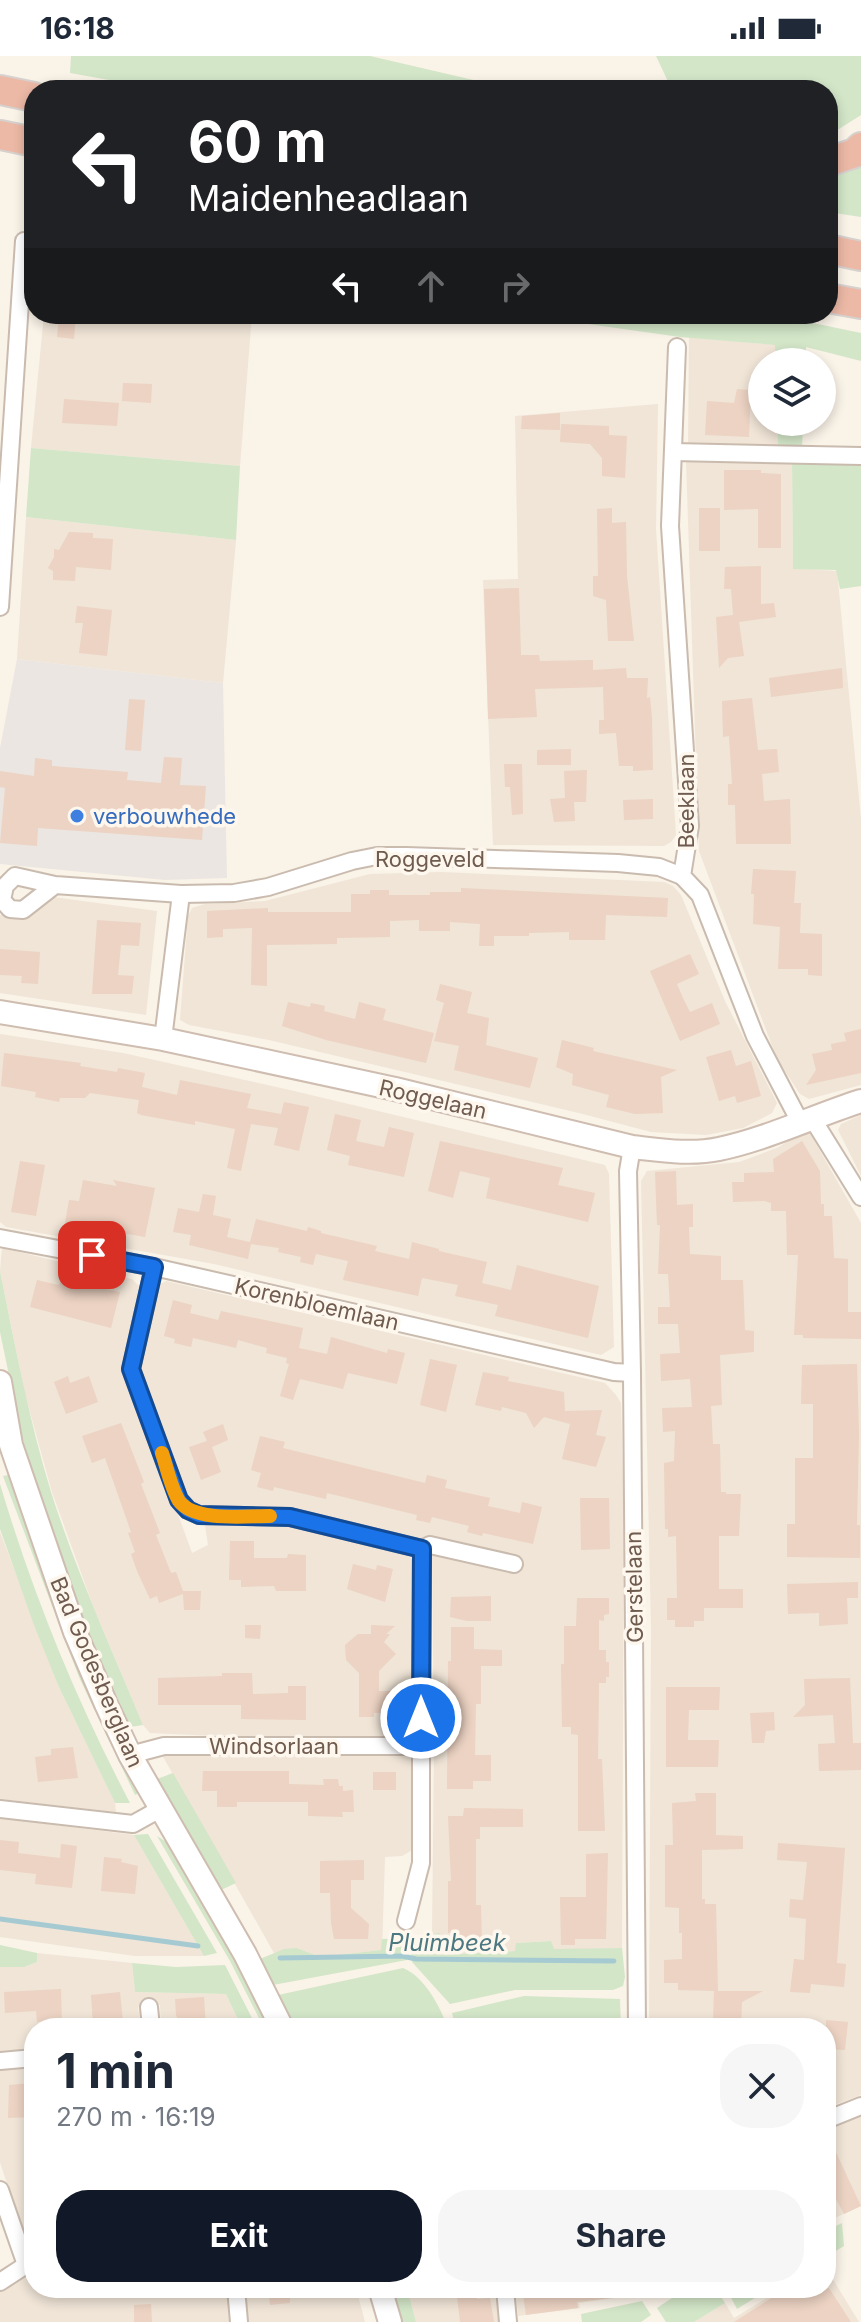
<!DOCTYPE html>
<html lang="en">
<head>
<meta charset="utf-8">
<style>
  body { margin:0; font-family:Inter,sans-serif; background:#f6f6f7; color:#1f2937; height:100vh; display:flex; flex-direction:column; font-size:30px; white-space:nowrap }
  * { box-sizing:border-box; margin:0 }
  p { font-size:26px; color:#747a83 }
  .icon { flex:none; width:44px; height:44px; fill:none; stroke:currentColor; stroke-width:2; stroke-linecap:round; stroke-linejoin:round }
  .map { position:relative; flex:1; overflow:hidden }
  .side { position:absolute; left:24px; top:1962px; width:812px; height:280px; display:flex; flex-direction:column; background:#fff; border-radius:32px; box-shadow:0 4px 12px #0003 }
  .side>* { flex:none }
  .guide { position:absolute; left:24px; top:24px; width:814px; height:244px; border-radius:32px; box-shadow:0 4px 12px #0003; background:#202124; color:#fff; overflow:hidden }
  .tools { position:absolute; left:748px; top:292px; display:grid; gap:16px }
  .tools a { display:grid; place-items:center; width:88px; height:88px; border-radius:50%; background:#fff; box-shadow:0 4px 12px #0003; font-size:40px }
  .pin { position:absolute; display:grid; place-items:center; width:68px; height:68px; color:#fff; margin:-34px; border-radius:16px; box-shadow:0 4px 12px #0006 }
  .me { position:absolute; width:88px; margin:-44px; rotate:0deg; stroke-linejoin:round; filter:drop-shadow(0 0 6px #0008) }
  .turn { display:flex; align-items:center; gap:28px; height:168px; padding:0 32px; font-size:36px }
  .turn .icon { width:104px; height:104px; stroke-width:2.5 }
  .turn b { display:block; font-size:56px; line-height:68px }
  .lanes { display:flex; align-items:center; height:76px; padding:0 32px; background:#0003; justify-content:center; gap:40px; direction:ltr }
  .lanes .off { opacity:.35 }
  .round { display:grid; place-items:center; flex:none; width:84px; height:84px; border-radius:32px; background:#f6f6f7 }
  .headline { display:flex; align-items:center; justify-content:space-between; height:136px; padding:0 32px }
  h1 { font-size:48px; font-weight:700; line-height:60px }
  .button { display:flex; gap:16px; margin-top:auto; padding:16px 32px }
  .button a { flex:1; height:92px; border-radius:32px; background:#111827; color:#fff; font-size:32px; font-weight:700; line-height:92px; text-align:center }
  .button a+a { background:#f6f6f7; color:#1f2937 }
  .status { display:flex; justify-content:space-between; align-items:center; height:56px; padding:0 40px; background:#fff; direction:ltr }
  .status svg { height:22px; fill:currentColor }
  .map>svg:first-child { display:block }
  .residential { fill:#f0e5d7 }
  .industrial { fill:#ebe6e1 }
  .green { fill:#d3e6c8 }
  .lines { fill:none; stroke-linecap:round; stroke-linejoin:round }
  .stream { stroke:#a6cad1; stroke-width:5 }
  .building { fill:#ecd3c3 }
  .street-casing { stroke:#cabbaf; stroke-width:20 }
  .secondary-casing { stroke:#cebdb0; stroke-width:26 }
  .highway-casing { stroke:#d7d1ce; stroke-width:32 }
  .street { stroke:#fff; stroke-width:16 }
  .secondary { stroke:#fff; stroke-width:22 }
  .highway { stroke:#ecb9a6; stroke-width:28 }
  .route-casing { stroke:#114b97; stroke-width:20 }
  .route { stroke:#1a73e8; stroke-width:14 }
  .slow { stroke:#f59e0b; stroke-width:14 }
  .shop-dot { fill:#3f7fe0; stroke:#fdf7ee; stroke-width:3 }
  .labels { text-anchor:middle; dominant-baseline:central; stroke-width:7; stroke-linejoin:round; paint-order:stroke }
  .street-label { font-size:22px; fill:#705b4f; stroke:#fdf7ee }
  .shop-label { font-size:22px; fill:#366cbe; stroke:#fdf7ee; text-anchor:start }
  .water-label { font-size:24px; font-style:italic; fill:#4c7881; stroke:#fdf7ee }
</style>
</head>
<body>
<div class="status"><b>16:18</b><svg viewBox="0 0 49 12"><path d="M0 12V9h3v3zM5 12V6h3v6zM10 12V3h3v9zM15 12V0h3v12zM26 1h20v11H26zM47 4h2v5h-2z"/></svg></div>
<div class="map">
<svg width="861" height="2266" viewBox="0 0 861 2266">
  <rect width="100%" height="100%" fill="#faf3e8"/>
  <g class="residential">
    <path d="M44 258H252L240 410 31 392Z"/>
    <path d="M689 281 776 289V306H762V366H777L778 394 688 390Z"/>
    <path d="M658 348 656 473 676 779 671 786 664 790 493 789 483 524 518 523 515 360Z"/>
    <path d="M792 404 793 512 837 515 861 763V1029L809 1043 800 1038 777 1003 699 795 686 405Z"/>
    <path d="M26 461 236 484 223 627 17 603Z"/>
    <path d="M441 816 664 826 673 830 681 839 725 945 777 1047 772 1057 743 1072 706 1079 651 1076 583 1058 269 984 189 969 180 964 188 860 192 852 205 848 265 845 370 818Z"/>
    <path d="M53 841 157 855 146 959 0 937V859L30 861 46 844Z"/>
    <path d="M0 978 123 997 294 1035 605 1109 609 1118 614 1291 601 1299 214 1208 6 1171 0 1166Z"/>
    <path d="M861 1059V1120L838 1074 841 1068Z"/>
    <path d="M807 1072 861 1167V2039L826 2052V1972H649L651 1571 641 1125 647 1115 739 1106 779 1091Z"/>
    <path d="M2 1192 132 1223 139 1230 124 1309 192 1497 208 1489 205 1469 210 1467 290 1468 405 1496 413 1505 416 1660 408 1681 287 1683 150 1677 143 1669 93 1550 52 1436 25 1338 0 1215Z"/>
    <path d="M166 1225 605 1327 616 1339 621 1347 624 1463 622 1892 554 1894 550 1885 516 1887V1895L440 1899V1878H432L434 1695 432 1488 281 1454 195 1451 184 1438 138 1311 157 1230Z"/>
    <path d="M0 1476 58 1629 115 1747 116 1756 0 1743Z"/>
    <path d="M161 1697 405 1698 412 1701 415 1707 414 1793 402 1800 385 1801 382 1894 320 1901 297 1892 274 1897Z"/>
    <path d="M0 1762 134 1779 204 1900H135L0 1881Z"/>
    <path d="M37 1897 132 1907 135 1936 226 1938 242 1972H161L160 1949 138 1951 141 1972H34V1993L0 1995V1911H26L37 1906Z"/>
    <path d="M34 2009V2195L25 2183 0 2106V2012Z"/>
    <path d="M854 2058 861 2059V2150L826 2166V2072Z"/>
    <path d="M826 2212 859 2266H694L725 2247 734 2262 783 2232H826Z"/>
    <path d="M34 2216V2232H228L230 2266H0V2233Z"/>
    <path d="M245 2232H356L365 2266H248Z"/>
    <path d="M407 2232H497L500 2266H416Z"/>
    <path d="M515 2232H650L629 2235 630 2240 579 2247 580 2252 518 2260Z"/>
  </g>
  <path class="industrial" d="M17 603 223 627 227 822 165 824 0 808V692Z"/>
  <g class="green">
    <path d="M71 0H370L517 34H165L70 17Z"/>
    <path d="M656 0H861V59L828 80V34H672Z"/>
    <path d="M861 105V161L828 156V120Z"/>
    <path d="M517 258H770L861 277V305L806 291 805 306H776L775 289 680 281Z"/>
    <path d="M777 366H803L802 394H778Z"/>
    <path d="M31 392 240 410 236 484 26 461Z"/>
    <path d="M792 404 861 407V530L840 533 836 514 793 513Z"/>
    <path d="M0 1215C15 1289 29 1364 51 1436 76 1515 111 1592 143 1669L130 1671 82 1560 41 1444 21 1377 0 1276Z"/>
    <path d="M14 1418 139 1737 135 1739 79 1621 3 1420Z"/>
    <path d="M0 1428C33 1539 76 1644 130 1747H115L58 1629 34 1569 0 1473Z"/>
    <path d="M173 1717 236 1827 221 1834 157 1723Z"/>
    <path d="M148 1778 217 1897 204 1900 134 1779Z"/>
    <path d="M157 1780 168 1787 235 1903 270 1972H264L230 1905Z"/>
    <path d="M440 1877 441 1899 515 1895 516 1887 551 1885 554 1893 622 1892 625 1921 623 1930 613 1934H515L450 1948 412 1906 410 1881 431 1882 432 1878Z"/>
    <path d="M405 1882 407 1904 273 1929 260 1903 284 1893 297 1892 320 1901 381 1894 382 1883Z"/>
    <path d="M0 1889 37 1897V1906L25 1911H0Z"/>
    <path d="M132 1907 176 1911 225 1909 257 1972H242L226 1938 135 1936Z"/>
    <path d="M403 1912C425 1921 440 1951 448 1972H294L278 1939Z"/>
    <path d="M524 1940 620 1943 621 1972H456L452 1957Z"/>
    <path d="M842 2167 844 2190 826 2201V2175Z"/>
    <path d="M390 2232H407L416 2266H400Z"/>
    <path d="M687 2232H715L725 2247 694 2266H666L657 2252Z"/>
    <path d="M726 2232H771L737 2253Z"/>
    <path d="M642 2245 651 2259 641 2266H582L581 2258Z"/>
  </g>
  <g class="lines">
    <g class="stream">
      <path d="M0 1863 198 1890"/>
      <path d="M280 1902 402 1900 416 1903 614 1905"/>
    </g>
  </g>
  <g class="building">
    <path d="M59 258H76L74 283 57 281Z"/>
    <path d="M123 327 152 328 151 347 122 345Z"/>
    <path d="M737 333 751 334 749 381 705 379 707 345 734 347Z"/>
    <path d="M64 343 119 347 117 370 62 367Z"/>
    <path d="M560 357V374L521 373 522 360Z"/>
    <path d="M561 368 609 370V379L627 380 625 422 602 420V402L590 388 560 386Z"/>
    <path d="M724 414H761V417L781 418V492H758V453L724 454Z"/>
    <path d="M612 452V467L626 466 627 520 634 585H608L606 544 593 540V520H598L597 453Z"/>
    <rect x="699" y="452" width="21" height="43"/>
    <path d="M69 476 93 477V482L113 483 111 514 76 511 75 525 53 524V515L48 512 54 501V493L59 494Z"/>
    <path d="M761 510V548L774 547 776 561 739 566 744 600 728 602 719 612 716 561 733 559 731 533H724L725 511Z"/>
    <path d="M519 532 521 599H539L540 605 593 604V614L626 612 627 622H648L647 642 650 641 652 662 653 714 633 715V710H619L616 677 599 678V664H604L603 631 535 633 537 661 488 663 484 533Z"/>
    <path d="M77 550 112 554 107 600 79 597 83 567H75Z"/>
    <path d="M842 612 843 632 771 641 769 622Z"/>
    <path d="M752 642 758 694 777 693 779 716 762 718 764 745 790 743 791 788H736L735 749H728V728H732L729 680 723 681 722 645Z"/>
    <path d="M129 643 145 644 141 695 125 694Z"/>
    <path d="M571 693V709H537V694Z"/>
    <path d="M164 701 182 702 180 729 206 730 202 784 38 772 37 790 0 787 5 732 0 731V715L34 720 35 702 52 704V710L128 716 127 724 161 727Z"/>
    <path d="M504 708H522L523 758 512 759 510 731H505Z"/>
    <path d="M587 714 586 746H574L575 765 554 766 550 743 565 742 564 715Z"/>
    <path d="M653 743V763L624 764 623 744Z"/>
    <path d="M753 813 796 815 794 847H801L800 877 822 878V920L808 919V913H778L780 871 753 868 754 838H751Z"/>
    <path d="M461 832 668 842 667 861 606 859 605 884H569V876L529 877V880H494V890H479L480 868 450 866V875H419V864L390 865V881L337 882V888L267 889V930L251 929 252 872 223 873V881L207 882V855L268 852V856H351V838H370V834H389V839H430V836H461Z"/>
    <path d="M97 864 141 867 139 890 121 889 118 919 134 920 132 938H92Z"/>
    <path d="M0 893 40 896 38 928 21 927 22 920 0 919Z"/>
    <path d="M690 898 699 918 677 928 683 942 690 956 712 947 720 968 680 985 650 915Z"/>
    <path d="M440 928 472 936 467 957 489 962 486 989 538 1002 530 1032 454 1014 459 990 434 985 444 947 436 944Z"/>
    <path d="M288 946 310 951 311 947 325 950 324 955 355 963 359 946 386 953 383 964 434 977 426 1007 326 984 282 970Z"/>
    <path d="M861 973V1017L806 1029 816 1014 812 998 832 994 831 988 846 985 844 977Z"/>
    <path d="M562 984 594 992 593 995 677 1014 661 1021 663 1057 635 1058 606 1051 609 1039 572 1029 573 1018 556 1011Z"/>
    <path d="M731 994 736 1010 751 1005 761 1040 737 1047 735 1040 719 1045 706 1001Z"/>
    <path d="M4 997 81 1007 80 1010 117 1016 118 1012 145 1017 142 1031 177 1039 180 1024 251 1038 247 1052 281 1058 284 1046 309 1051 299 1095 274 1089 278 1072 251 1068 241 1115 227 1112 235 1073 195 1065V1069L141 1059 137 1057 139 1044 90 1037 85 1042H60L59 1046 35 1041 36 1036 1 1030Z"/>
    <path d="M335 1058 361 1064 356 1085 384 1091 389 1071 414 1077 404 1121 348 1109 350 1100 327 1094Z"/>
    <path d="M440 1085 563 1112 558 1129 595 1137 588 1166 486 1142 490 1122 460 1115 453 1142 428 1135Z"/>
    <path d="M802 1085 820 1115 821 1148H824V1160H832L834 1202 848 1203V1256H861V1283L803 1282V1279H794L798 1199H787L786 1155H771V1147L764 1145 733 1146 732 1126H744V1117L774 1116 773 1103Z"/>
    <path d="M20 1105 45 1109 36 1160 11 1156Z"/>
    <path d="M676 1115 677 1149 693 1148V1171H689L690 1198 721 1200V1224H743L745 1274 754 1275V1296L720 1299 722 1349 711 1350 713 1388H720L721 1436H726V1438H741L739 1480H719V1533H743V1552H704V1565H694V1571H675V1564H667V1542H677L676 1480 668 1481V1473H665L664 1407 674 1405 675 1375 663 1376 662 1352 692 1351 690 1323 661 1325 660 1298 680 1297 678 1268H658V1251H670L668 1218H658L660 1169H657L655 1116Z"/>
    <path d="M83 1124 117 1130 113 1124 155 1132 145 1181 65 1167 69 1144 79 1145Z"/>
    <path d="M203 1138 216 1140 213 1159 231 1163 227 1181 250 1186 256 1163 307 1175 308 1171 321 1175V1177L377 1190 375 1195 409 1203 412 1186 439 1193V1195L487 1206 482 1227 511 1234 517 1209 599 1230 588 1282 495 1260 498 1249 455 1240 458 1229 422 1222 418 1240 343 1224 348 1205 316 1198 313 1209 300 1206 301 1201 278 1196 279 1192 251 1188 248 1203 189 1189 191 1179 173 1176 178 1152 199 1156Z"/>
    <path d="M37 1224 59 1229 61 1224 120 1236 111 1272 30 1251Z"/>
    <path d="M173 1244 192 1249 190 1257 218 1264 221 1255 303 1272 299 1292 327 1298 331 1281 387 1297 388 1293 405 1297 397 1328 348 1317 343 1333 300 1323 293 1344 280 1340 289 1308 286 1307 287 1302 266 1297 267 1292 238 1284 236 1292 193 1282 191 1291 174 1287 175 1283 164 1280Z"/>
    <path d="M430 1303 457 1309 446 1356 420 1349Z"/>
    <path d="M857 1308 859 1378 857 1469H860V1502L787 1501V1468H795V1402H813V1348H801L802 1309Z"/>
    <path d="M483 1316 509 1321 508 1325 564 1336 565 1355 602 1354 596 1379 606 1381 596 1411 562 1403 570 1368 544 1361 534 1372 526 1357 502 1351 501 1355 475 1349Z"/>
    <path d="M68 1320 70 1327 89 1320 98 1346 66 1358 54 1326Z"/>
    <path d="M121 1367 144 1426 141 1428 160 1477 156 1479 171 1517 176 1516 183 1535H201L200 1554H184L183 1538 159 1547 157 1540 150 1543 137 1515 131 1498 135 1496 128 1477 131 1476 105 1402 92 1407 82 1380Z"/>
    <path d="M223 1368 228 1384 212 1391 221 1416 201 1424 189 1391 207 1385 203 1376Z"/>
    <path d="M260 1380 285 1386 283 1392 425 1427 427 1419 447 1424 445 1432 490 1442 488 1450 520 1457 522 1446 542 1451 533 1488 483 1477 482 1480 467 1476 469 1470 432 1461 430 1467 416 1464 417 1459 327 1437 326 1443 274 1431 273 1435 257 1431 261 1417 251 1414Z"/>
    <path d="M580 1442H609L610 1493 581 1494Z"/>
    <path d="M230 1485H254V1502H287L288 1498 306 1499V1535H276L274 1530 241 1531V1524H229Z"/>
    <path d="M353 1508 376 1514 377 1509 393 1513 385 1546 347 1533Z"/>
    <path d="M858 1526V1542H847L848 1568 819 1570V1557L788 1558 787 1528Z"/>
    <path d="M491 1540V1565H467L450 1561 451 1541Z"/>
    <path d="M577 1542H609V1558L604 1559V1565L599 1564V1594H606V1606H609V1621H606V1627H599L598 1703H602L605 1775H578V1679L571 1678V1671H562L561 1608H564V1570H576Z"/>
    <path d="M245 1569H261L260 1583 245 1582Z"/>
    <path d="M371 1569 395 1570 386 1578H390L384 1586 396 1598 379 1615V1635H396V1653H387V1657H374V1661H359V1617L346 1604 345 1589 358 1578H371Z"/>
    <path d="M451 1571H474V1593L502 1594V1610H481V1648H476L475 1699H491V1725H473V1733H447L448 1605H451Z"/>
    <path d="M222 1617H252L253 1638 288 1637V1630H306V1664L241 1663V1649H158V1622L222 1620Z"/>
    <path d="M850 1622 853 1687H861V1714L819 1715 818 1688 835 1687 833 1659 793 1661 805 1649 804 1623Z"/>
    <path d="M666 1631H720L719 1654H689L688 1684H719L718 1711H666Z"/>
    <path d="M774 1656 775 1674 766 1675 764 1687H752L750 1657Z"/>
    <path d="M73 1691 78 1722 38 1726 35 1701 51 1699V1693Z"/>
    <path d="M203 1715H289V1728L324 1729 323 1723H338L339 1730H343V1735L353 1734 354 1756H342L343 1761 308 1760V1746H237V1751H217V1735H202Z"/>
    <rect x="373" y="1716" width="23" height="18"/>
    <path d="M695 1737H716V1779L743 1780V1793L702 1794V1843H705V1848H716L718 1935H763L742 1946 741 1972H719L720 1965 713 1964 714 1935 678 1934V1927H664V1904L682 1903V1877H679V1852L665 1851V1789H673L672 1747 696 1745Z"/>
    <path d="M464 1752 523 1753V1771H480V1783H476V1849H481L482 1891H452V1877H448V1825H451L448 1760H463Z"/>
    <path d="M0 1784 19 1786 18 1797 60 1802 61 1788 77 1790 72 1832 35 1828 36 1818 0 1814Z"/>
    <path d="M778 1787 845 1792 837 1907 846 1908 844 1931 811 1928 810 1937 790 1936 794 1903 804 1904 806 1863 789 1861 790 1843 803 1844 807 1806 777 1804Z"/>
    <path d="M608 1797 606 1883H575V1889H561L560 1841H586V1798Z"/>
    <path d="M104 1801 122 1803 121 1806 138 1810 135 1838 101 1835Z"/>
    <path d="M364 1804V1824H351V1852L369 1868 368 1883H334L331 1867 330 1837H320V1805Z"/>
    <path d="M61 1933 62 1972H47V1965L37 1966 36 1955 5 1957 4 1936Z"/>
    <path d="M120 1936 123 1966 93 1969 91 1939Z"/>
    <path d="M204 1941 206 1972H181L176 1959 175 1943Z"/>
    <path d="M826 1964 848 1966 845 1994 826 1993Z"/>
    <path d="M32 2027 34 2061 8 2062 9 2029Z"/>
    <path d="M826 2075 861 2150 844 2158 826 2124Z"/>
    <path d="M268 2232H290V2247L270 2249Z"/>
    <path d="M456 2232H476L477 2243 490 2242 494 2266H460Z"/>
    <path d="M522 2232H619V2241L577 2246 578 2252 526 2259Z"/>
    <path d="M787 2232H829L851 2266H734Z"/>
    <path d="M151 2248 152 2266H134V2249Z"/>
  </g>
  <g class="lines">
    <g class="street-casing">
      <g id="street">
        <path d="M677 291 670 470 690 770 682 820 700 839 755 980 800 1066"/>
        <path d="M673 396 861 400"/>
        <path d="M0 551 24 185"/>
        <path d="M55 829 23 854 10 853 2 844 5 830 15 820 55 829 181 838 234 837 268 831 352 805 377 800H406L618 807 659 811 682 820"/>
        <path d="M163 983 181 838"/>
        <path d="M812 1062 861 1141"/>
        <path d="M632 1091 628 1115 632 1317 637 1972"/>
        <path d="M0 1182 154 1211 614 1316 632 1317"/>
        <path d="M154 1211 131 1313 179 1444 188 1454 199 1459 290 1461 422 1493 430 1489 514 1508"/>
        <path d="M130 1699 164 1690H421L422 1493"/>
        <path d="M0 1753 133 1768 160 1753"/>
        <path d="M406 1865 421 1807V1690"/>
        <path d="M149 1951 151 1972"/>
        <path d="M0 2005 34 2002"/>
        <path d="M826 2064 861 2050"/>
        <path d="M0 2134 26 2209"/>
        <path d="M0 2226 26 2209 33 2207"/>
        <path d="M236 2232 239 2266"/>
        <path d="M505 2232 508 2266"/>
      </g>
    </g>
    <g class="secondary-casing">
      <g id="secondary">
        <path d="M0 956 163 983 395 1033 632 1091C660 1094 690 1099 719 1093 767 1083 814 1060 861 1045"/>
        <path d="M0 1326 11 1389 75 1576 106 1648 130 1699 245 1898 282 1972"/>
        <path d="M380 2232 390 2266"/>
      </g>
    </g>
    <g class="highway-casing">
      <g id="highway">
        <path d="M0 34 34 41"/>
        <path d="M0 79 34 86"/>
        <path d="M828 106 855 97 861 91"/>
        <path d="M828 193 861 200"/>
        <path d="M828 242 861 248"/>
      </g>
    </g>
    <use href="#street" class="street"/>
    <use href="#secondary" class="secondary"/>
    <use href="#highway" class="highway"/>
  </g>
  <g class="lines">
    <g class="route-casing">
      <path id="route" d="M92 1199 154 1211 131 1313 179 1444 188 1454 199 1459 290 1461 422 1493 421 1662"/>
    </g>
    <use href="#route" class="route"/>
    <path class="slow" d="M162 1397C167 1412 171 1432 179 1445 194 1466 246 1460 270 1460"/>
  </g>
  <circle class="shop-dot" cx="77" cy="760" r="8"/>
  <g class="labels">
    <g class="street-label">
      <text transform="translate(686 745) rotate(-90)">Beeklaan</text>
      <text x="430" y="803">Roggeveld</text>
      <text transform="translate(433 1043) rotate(13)">Roggelaan</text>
      <text transform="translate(317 1248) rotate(13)">Korenbloemlaan</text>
      <text transform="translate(634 1531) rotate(-91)">Gerstelaan</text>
      <text transform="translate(97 1616) rotate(67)">Bad Godesberglaan</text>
      <text x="274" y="1690">Windsorlaan</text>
    </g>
    <g class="shop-label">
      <text x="93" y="760">verbouwhede</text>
    </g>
    <g class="water-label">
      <text x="447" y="1886">Pluimbeek</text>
    </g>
  </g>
</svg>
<div class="tools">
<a><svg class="icon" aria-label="layers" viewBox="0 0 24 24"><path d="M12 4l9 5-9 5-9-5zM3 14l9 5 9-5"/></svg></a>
</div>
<div class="pin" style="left:92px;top:1199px;background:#d93025"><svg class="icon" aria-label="arrive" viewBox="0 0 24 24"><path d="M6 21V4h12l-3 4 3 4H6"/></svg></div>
<svg class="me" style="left:421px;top:1662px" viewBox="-20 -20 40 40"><circle r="17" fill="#1a73e8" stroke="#fff" stroke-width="3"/><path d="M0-11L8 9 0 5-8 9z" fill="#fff"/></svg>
<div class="guide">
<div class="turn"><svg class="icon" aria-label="left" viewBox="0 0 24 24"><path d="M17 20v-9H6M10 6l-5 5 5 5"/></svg><div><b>60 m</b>Maidenheadlaan</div></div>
<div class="lanes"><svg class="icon" aria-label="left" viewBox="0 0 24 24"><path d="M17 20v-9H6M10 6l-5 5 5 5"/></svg><svg class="icon off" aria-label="ahead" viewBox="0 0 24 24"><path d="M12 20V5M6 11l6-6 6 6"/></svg><svg class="icon off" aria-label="right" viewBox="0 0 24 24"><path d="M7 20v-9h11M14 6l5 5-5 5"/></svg></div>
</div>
<section class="side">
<div class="headline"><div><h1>1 min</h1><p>270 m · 16:19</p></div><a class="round"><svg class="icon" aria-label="close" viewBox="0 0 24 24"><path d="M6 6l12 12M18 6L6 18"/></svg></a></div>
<div class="button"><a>Exit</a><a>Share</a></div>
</section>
</div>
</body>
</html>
